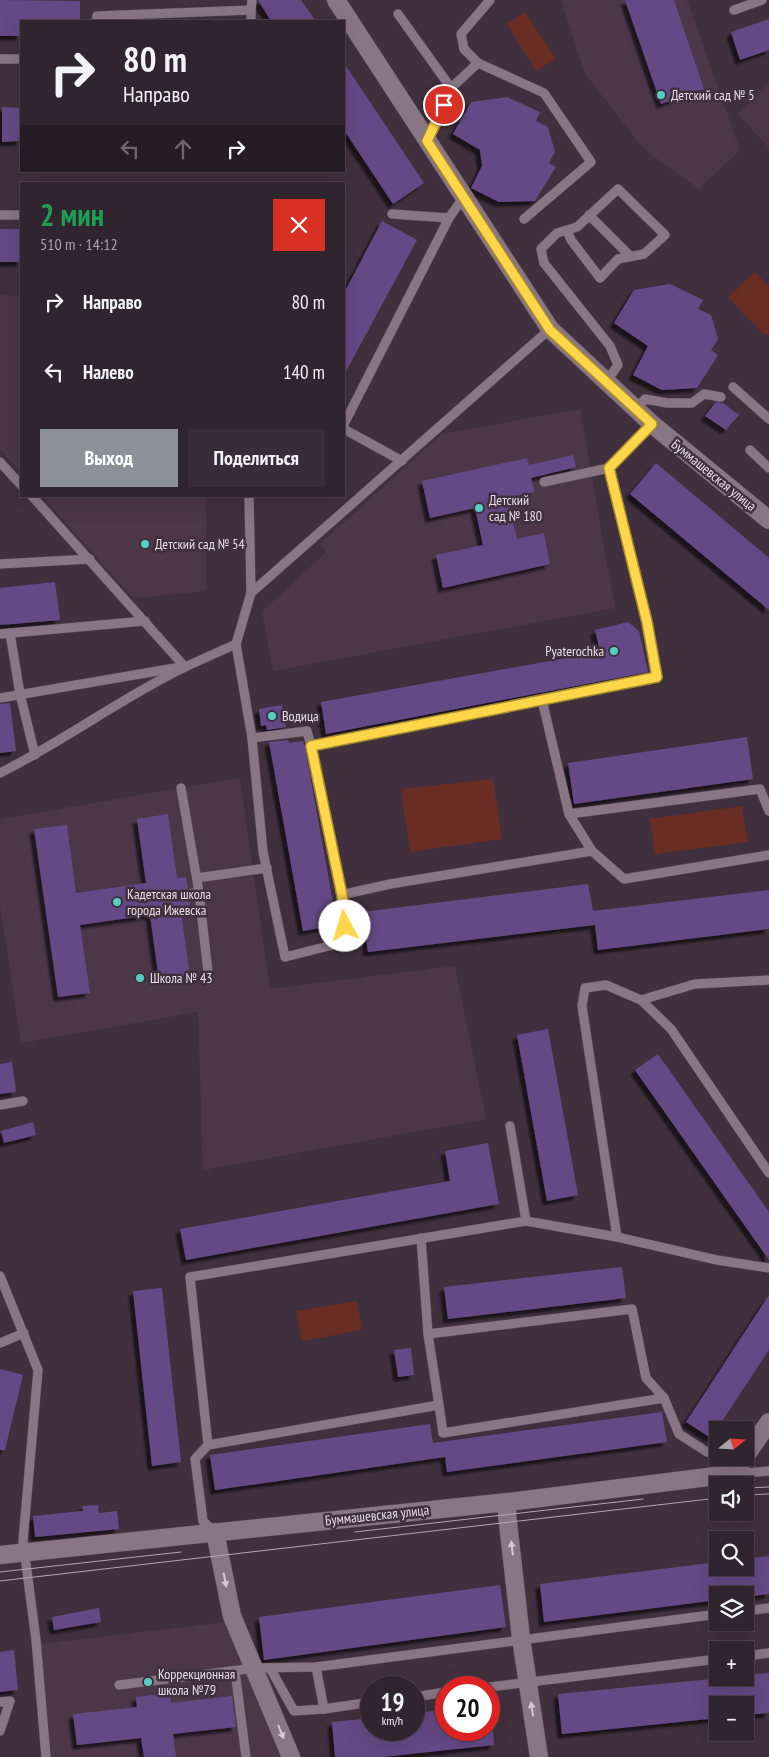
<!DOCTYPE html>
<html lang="ru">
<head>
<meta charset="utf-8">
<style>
  body { margin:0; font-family:"PT Sans Narrow",sans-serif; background:#382c36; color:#f1f3f6; height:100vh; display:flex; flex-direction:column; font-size:19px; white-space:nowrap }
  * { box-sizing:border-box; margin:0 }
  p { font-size:16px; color:#a8a4aa }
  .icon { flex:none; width:28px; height:28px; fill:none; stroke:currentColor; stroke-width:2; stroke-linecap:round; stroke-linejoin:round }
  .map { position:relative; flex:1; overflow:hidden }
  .sheet { position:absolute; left:20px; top:182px; width:325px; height:315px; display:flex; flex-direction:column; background:#30242e; border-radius:0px; box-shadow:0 5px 20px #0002,0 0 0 1px #4b414a }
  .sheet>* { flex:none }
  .top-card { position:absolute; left:20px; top:20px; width:325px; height:152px; border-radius:0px; box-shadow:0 5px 20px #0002,0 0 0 1px #4b414a; background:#30242e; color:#f1f3f6; overflow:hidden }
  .needle { width:32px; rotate:72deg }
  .controls { position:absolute; left:709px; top:1421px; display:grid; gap:10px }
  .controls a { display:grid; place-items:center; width:45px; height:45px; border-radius:0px; background:#30242e; box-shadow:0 5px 20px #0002,0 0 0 1px #4b414a; font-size:25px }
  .speed { position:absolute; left:360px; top:1676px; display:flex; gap:10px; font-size:25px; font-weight:700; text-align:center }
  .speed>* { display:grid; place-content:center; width:65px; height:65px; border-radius:50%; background:#30242e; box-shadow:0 5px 20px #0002,0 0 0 1px #4b414a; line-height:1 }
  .speed small { font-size:12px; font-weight:400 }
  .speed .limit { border:8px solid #d22; background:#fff; color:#111 }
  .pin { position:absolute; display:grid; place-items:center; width:42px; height:42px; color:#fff; margin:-21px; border:2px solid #fff; border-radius:50%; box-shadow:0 1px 5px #0007 }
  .me { position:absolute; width:55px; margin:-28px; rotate:354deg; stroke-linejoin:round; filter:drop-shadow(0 0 4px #0008) }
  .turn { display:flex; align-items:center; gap:18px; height:105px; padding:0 20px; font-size:22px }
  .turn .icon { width:65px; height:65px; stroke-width:2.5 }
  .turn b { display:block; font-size:35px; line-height:42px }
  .lanes { display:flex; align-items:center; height:48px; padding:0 20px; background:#0003; justify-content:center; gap:25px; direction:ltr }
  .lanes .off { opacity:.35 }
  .round { display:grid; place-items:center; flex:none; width:52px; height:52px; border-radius:0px; background:#382c36 }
  .summary { display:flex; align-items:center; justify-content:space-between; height:85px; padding:0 20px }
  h1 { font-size:30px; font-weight:700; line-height:38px; color:#1e9e55 }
  .primary-button { display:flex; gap:10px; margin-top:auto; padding:10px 20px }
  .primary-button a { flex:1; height:58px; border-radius:0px; background:#8c9099; color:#fff; font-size:20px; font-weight:700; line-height:58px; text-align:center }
  .primary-button a+a { background:#382c36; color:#f1f3f6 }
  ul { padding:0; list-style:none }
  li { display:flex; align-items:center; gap:15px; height:70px; padding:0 20px }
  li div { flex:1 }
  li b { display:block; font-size:19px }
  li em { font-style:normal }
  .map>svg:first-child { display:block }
  .built { fill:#4c3648 }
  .green { fill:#6a2d23 }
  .building { fill:#654986; filter:url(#shadow) }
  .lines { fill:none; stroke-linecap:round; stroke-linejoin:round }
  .service-casing { stroke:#5c4e59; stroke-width:10 }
  .minor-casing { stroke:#5c4e59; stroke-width:19 }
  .service { stroke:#897685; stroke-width:9 }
  .minor { stroke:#897685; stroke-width:18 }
  .tram { stroke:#b2a6af; stroke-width:1 }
  .oneway { fill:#d5c8d2 }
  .route-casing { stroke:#a68a30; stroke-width:12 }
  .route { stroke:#ffd54a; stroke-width:9 }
  .poi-dot { fill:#56cec4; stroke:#40303d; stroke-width:2 }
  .labels { text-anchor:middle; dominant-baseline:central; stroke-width:5; stroke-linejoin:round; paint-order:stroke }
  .poi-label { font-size:14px; fill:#e8dde5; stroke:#40303d; text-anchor:start }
  .street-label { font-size:14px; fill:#e8dde5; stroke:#40303d }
</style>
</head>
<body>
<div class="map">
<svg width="769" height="1757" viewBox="0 0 769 1757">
  <defs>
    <filter id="shadow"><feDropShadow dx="-4.5" dy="4.5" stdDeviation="1" flood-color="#0009"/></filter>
  </defs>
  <rect width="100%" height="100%" fill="#40303d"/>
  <g class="built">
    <path d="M561 0H687L740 150 699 189 644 149 585 74Z"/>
    <path d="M769 84V148L738 114Z"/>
    <path d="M0 295 21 296V472L0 449Z"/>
    <path d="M580 409 615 608 273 671 262 612 326 552 320 544 442 434Z"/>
    <path d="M42 496H206V591L137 598 130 595Z"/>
    <path d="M240 778 270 989 455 966 486 1119 203 1170 198 1012 21 1043 0 906V819Z"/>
    <path d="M227 1622 282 1757H51L40 1644Z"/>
  </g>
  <g class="green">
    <path d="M525 12 556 59 536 71 507 24Z"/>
    <path d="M755 272 769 286V334H763L728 297Z"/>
    <path d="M493 779 502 839 410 852 401 789Z"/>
    <path d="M742 806 748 842 655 854 650 819Z"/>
    <path d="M357 1301 362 1330 302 1341 296 1311Z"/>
  </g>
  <g class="building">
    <path d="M0 0 80 1V21H21V36H0Z"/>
    <path d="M258 0H301L316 21H271Z"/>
    <path d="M625 0H674L704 89 661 104Z"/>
    <path d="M769 19V50L740 60 731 32Z"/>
    <path d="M344 63 424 183 393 204 344 130Z"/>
    <path d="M507 97 540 112 536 121 548 127 555 152 549 163 556 167 535 201 499 202 471 188 482 166 480 150 453 134 471 102Z"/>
    <path d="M2 107 21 108V141L2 142Z"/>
    <path d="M382 221 417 240 344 375V293Z"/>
    <rect x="0" y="229" width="21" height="33"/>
    <path d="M670 284 703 300 698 309 711 315 718 339 711 350 718 355 697 388 662 390 633 375 648 346 614 323 634 290Z"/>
    <path d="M716 402 723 403 739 415 726 430 705 416Z"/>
    <path d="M573 455 576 467 531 478 535 492 508 498 517 539 544 533 550 564 443 588 436 555 483 545 475 508 430 518 422 481 527 458 529 465Z"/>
    <path d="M656 463 769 558V610L630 494Z"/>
    <path d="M55 582 60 620 0 625V588Z"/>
    <path d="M628 622 639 631 648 672 326 734 321 702 600 652 595 630Z"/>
    <path d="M10 703 16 751 0 753V704Z"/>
    <path d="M282 705 286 727 267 730 266 725 261 726 259 709Z"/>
    <path d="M747 737 753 779 574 804 568 763Z"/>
    <path d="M288 740 289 743 303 741 305 747 337 925 303 931 269 742Z"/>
    <path d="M168 814 177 878 186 877 188 888 183 895 189 900 191 911 181 912 190 976 159 980 150 915 80 925 90 993 58 997 34 829 67 825 76 893 146 883 137 819Z"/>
    <path d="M588 884 593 911 769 890V929L598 950 595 925 368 952 362 912Z"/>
    <path d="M548 1029 578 1195 547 1201 517 1035Z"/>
    <path d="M658 1054 769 1212V1260L635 1070Z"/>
    <path d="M12 1062 16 1092 0 1094V1064Z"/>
    <path d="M33 1122 36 1135 4 1143 1 1131Z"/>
    <path d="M488 1143 499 1204 186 1260 180 1229 450 1181 445 1151Z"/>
    <path d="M622 1267 626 1298 448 1319 444 1287Z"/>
    <path d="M162 1288 181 1462 152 1466 133 1291Z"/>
    <path d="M769 1295V1350L711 1438 686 1422Z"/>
    <path d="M411 1348 414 1375 398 1377 394 1350Z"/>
    <path d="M0 1369 23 1375 5 1450H0Z"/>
    <path d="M662 1412 667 1442 447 1472 445 1457 215 1490 210 1455 430 1424 433 1443Z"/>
    <path d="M98 1505 99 1513 117 1511 119 1529 35 1537 33 1516 83 1511 82 1506Z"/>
    <path d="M769 1556V1594L745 1597V1595H718V1600L544 1622 540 1584 718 1562V1568H745V1559Z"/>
    <path d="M500 1585 506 1627 264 1660 259 1617Z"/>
    <path d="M99 1608 101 1622 54 1630 52 1617Z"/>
    <path d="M14 1650 18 1690 0 1692V1652Z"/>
    <path d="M769 1673V1713L745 1715V1705H718V1718L562 1734 558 1694 722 1678H745V1675Z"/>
    <path d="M170 1693 171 1703 232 1696 236 1727 173 1734 176 1757H144L141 1738 77 1745 73 1714 137 1707 136 1697Z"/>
    <path d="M446 1710V1730H493L494 1745 382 1757H335L332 1722 371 1718V1730H414V1713Z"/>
  </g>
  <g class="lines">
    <g class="service-casing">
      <g id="service">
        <path d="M490 0 461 34 464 49 478 63 544 93 591 162 524 219"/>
        <path d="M734 10 762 0"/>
        <path d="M398 14 451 88 438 122 427 141"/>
        <path d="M96 21 97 16 251 10 252 0"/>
        <path d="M251 21V10"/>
        <path d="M0 59H21"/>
        <path d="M451 88 478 63"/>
        <path d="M392 214 449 218"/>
        <path d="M0 215H21"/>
        <path d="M589 215 630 256"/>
        <path d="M567 230 571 240 600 278 618 259 644 254 665 235 618 189 577 227 557 233 541 249 544 263 610 346 618 365 606 382"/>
        <path d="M733 387 769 419"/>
        <path d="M636 409 645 399 667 403H692L704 394 721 397"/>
        <path d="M344 424 449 218 463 198"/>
        <path d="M344 429 402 461"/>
        <path d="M750 450 769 468"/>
        <path d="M0 462 21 485"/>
        <path d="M544 482 609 468"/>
        <path d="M32 496 185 667 236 644 251 593 550 329"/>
        <path d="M249 496 251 593"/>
        <path d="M0 564 90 559"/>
        <path d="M10 633 20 694 35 755"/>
        <path d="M0 634 145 621"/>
        <path d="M236 644 252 738 307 731 311 746 542 700 569 814 592 851 624 879 769 855"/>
        <path d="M0 698 175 668"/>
        <path d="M542 700 657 677 647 622 609 468 652 424"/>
        <path d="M252 738 263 852 285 957 337 944 345 927 341 895"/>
        <path d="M311 746 341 895 390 884 592 851"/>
        <path d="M0 773C64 741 121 698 185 667"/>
        <path d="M181 788 199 892 189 894"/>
        <path d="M569 814 760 789 769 811"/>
        <path d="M197 878 267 868"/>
        <path d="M199 892 209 981"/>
        <path d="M641 1000 695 984 769 980"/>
        <path d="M0 1105 23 1101"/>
        <path d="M510 1126 526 1221"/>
        <path d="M769 1173 671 1029 641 1000 606 985 585 988 582 1006 617 1237 717 1260 769 1268"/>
        <path d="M421 1238 428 1334 632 1309 646 1378 664 1398"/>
        <path d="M0 1276 38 1370 23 1541 36 1640 46 1757"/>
        <path d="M428 1334 439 1405"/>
        <path d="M0 1343 24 1333"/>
        <path d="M208 1445 439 1405 443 1433 664 1398 679 1434 707 1452 718 1453"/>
        <path d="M723 1458 732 1474 769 1471"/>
        <path d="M214 1532 203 1521 195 1459 208 1445 190 1277 526 1221 617 1237"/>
        <path d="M745 1611 769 1608"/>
        <path d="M745 1656 769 1653"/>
        <path d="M316 1667 324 1709 371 1702"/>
        <path d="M270 1668 294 1711 324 1709"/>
        <path d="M235 1671 246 1757"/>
        <path d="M119 1685 255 1668 316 1667 718 1614"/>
        <path d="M482 1688 718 1659"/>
        <path d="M414 1697 446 1692"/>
        <path d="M0 1702 10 1701 0 1731"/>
      </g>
    </g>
    <g class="minor-casing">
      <g id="minor">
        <path d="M336 0 550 329 652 424 769 520"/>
        <path d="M745 1457 769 1422"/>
        <path d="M508 1502 507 1514 521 1638 539 1757"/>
        <path d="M215 1532 232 1616 291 1757"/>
        <path d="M0 1555 508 1502 732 1474 745 1458"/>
      </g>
    </g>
    <use href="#service" class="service"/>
    <use href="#minor" class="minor"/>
    <g class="tram">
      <path d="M745 1488 769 1487"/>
      <path d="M745 1495 769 1494"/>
      <path d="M355 1532 643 1499"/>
      <path d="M0 1572 181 1552"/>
      <path d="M0 1581 718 1498"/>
    </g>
  </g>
  <defs><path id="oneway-solid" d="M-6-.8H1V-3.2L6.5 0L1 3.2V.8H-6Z" transform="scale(1.25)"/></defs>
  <g class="oneway">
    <use href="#oneway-solid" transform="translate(512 1548) rotate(-97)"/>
    <use href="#oneway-solid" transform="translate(225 1580) rotate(79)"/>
    <use href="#oneway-solid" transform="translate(532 1709) rotate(-99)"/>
    <use href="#oneway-solid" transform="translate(281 1732) rotate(68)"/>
  </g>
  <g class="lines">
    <g class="route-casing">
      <path id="route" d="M345 926 342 895 311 746 657 677 647 622 609 468 652 424 550 330 427 141 444 105"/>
    </g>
    <use href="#route" class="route"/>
  </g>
  <g class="poi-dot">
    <circle cx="661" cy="95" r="5"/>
    <circle cx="479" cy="508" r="5"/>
    <circle cx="145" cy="544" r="5"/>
    <circle cx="614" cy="651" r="5"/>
    <circle cx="272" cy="716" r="5"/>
    <circle cx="117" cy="902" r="5"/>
    <circle cx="140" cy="978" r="5"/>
    <circle cx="148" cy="1682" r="5"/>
  </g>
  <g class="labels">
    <g class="poi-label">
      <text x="671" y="95">Детский сад № 5</text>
      <text x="489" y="500">Детский<tspan x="489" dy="16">сад № 180</tspan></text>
      <text x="155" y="544">Детский сад № 54</text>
      <text x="604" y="651" text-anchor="end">Pyaterochka</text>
      <text x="282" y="716">Водица</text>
      <text x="127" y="894">Кадетская школа<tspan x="127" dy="16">города Ижевска</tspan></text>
      <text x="150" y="978">Школа № 43</text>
      <text x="158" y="1674">Коррекционная<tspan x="158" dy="16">школа №79</tspan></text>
    </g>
    <g class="street-label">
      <text transform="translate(714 475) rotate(39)">Буммашевская улица</text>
      <text transform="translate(377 1515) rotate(-6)">Буммашевская улица</text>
    </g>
  </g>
</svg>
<div class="controls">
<a><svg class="needle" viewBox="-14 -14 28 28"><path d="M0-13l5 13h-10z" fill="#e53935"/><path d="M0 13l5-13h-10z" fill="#a8a4aa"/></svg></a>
<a><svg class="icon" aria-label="sound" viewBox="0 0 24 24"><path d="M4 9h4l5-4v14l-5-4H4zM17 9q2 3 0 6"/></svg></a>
<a><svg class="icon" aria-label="search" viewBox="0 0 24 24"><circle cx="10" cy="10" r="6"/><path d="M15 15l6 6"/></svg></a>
<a><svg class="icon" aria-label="layers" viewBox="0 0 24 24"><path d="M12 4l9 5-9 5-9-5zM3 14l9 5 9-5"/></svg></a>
<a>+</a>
<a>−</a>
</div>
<div class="speed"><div>19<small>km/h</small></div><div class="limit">20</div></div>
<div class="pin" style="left:444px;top:105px;background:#d93025"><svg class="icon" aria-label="arrive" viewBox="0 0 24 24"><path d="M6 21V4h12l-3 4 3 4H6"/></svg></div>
<svg class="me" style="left:345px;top:926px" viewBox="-20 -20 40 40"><circle r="19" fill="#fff"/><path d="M0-13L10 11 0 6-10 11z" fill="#ffd54a"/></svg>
<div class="top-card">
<div class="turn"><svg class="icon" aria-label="right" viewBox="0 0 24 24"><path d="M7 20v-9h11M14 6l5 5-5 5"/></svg><div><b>80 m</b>Направо</div></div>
<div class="lanes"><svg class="icon off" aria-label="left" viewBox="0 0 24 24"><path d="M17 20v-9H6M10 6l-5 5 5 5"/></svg><svg class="icon off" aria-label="ahead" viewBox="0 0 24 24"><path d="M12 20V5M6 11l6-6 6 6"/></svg><svg class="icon" aria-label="right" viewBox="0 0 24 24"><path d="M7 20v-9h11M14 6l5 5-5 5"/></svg></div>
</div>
<section class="sheet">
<div class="summary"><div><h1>2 мин</h1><p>510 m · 14:12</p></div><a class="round" style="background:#d93025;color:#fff"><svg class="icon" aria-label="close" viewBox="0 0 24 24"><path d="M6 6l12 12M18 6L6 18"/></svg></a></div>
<ul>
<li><svg class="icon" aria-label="right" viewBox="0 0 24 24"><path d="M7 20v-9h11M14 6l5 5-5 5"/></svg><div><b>Направо</b></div><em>80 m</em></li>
<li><svg class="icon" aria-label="left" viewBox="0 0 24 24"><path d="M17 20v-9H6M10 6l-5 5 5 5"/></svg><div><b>Налево</b></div><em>140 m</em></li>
</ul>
<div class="primary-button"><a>Выход</a><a>Поделиться</a></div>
</section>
</div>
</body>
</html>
